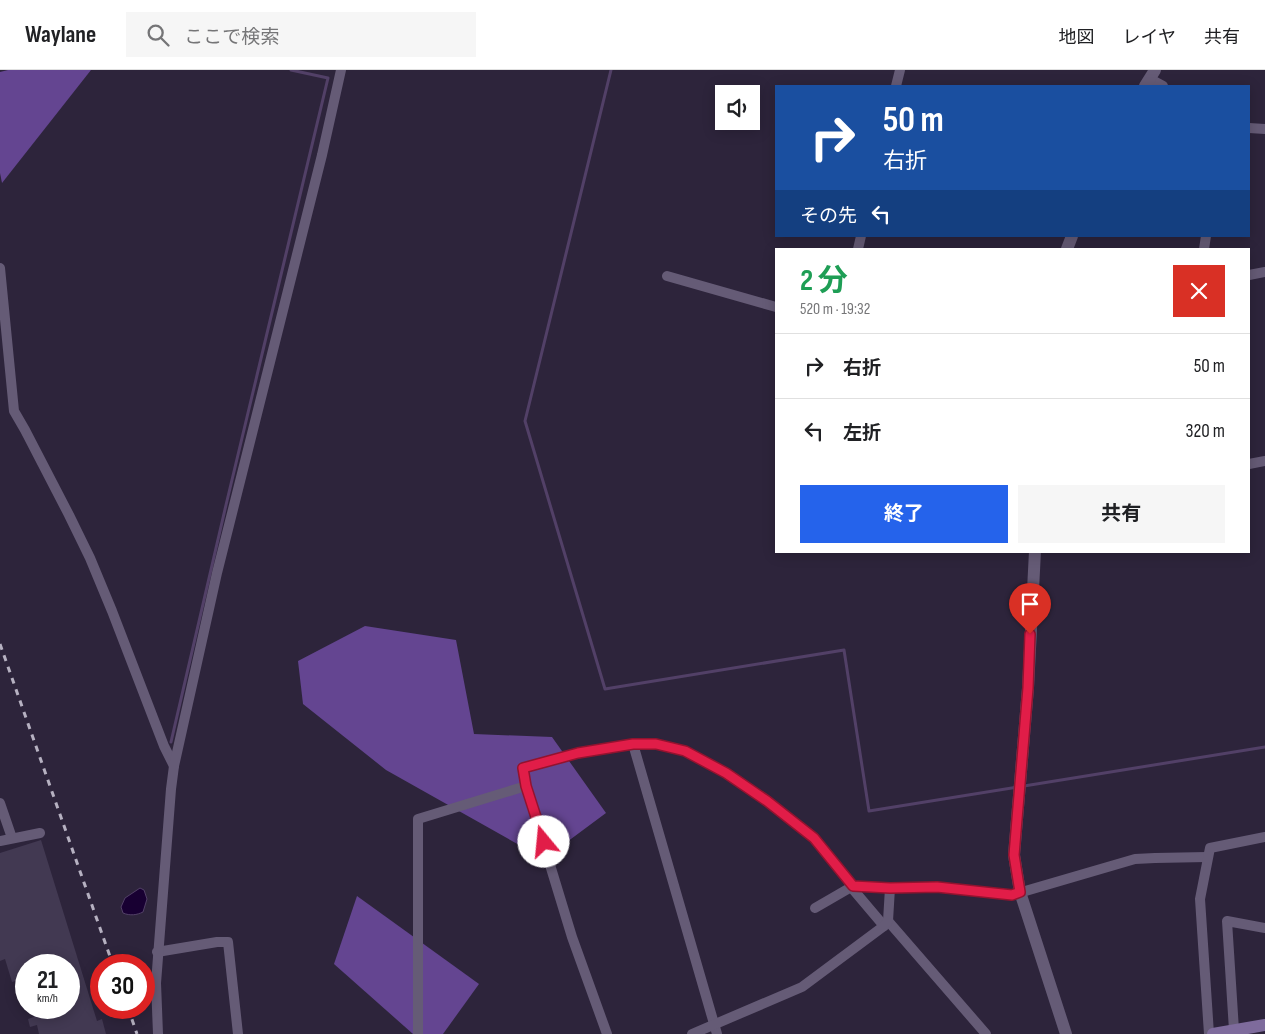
<!DOCTYPE html>
<html lang="ja">
<head>
<meta charset="utf-8">
<style>
  body { margin:0; font-family:"Sofia Sans Condensed","Noto Sans JP",sans-serif; background:#f6f6f6; color:#202124; height:100vh; display:flex; flex-direction:column; font-size:19px; white-space:nowrap }
  * { box-sizing:border-box; margin:0 }
  p { font-size:16px; color:#757577 }
  .icon { flex:none; width:28px; height:28px; fill:none; stroke:currentColor; stroke-width:2; stroke-linecap:round; stroke-linejoin:round }
  .map { position:relative; flex:1; overflow:hidden }
  .details { position:absolute; left:775px; top:178px; width:475px; height:305px; display:flex; flex-direction:column; background:#fff; border-radius:0px; box-shadow:0 2px 12px #0003 }
  .details>* { flex:none }
  .guide { position:absolute; left:775px; top:15px; width:475px; height:152px; border-radius:0px; box-shadow:0 2px 12px #0003; background:#1a4fa0; color:#fff; overflow:hidden }
  .tools { position:absolute; left:715px; top:15px; display:grid; gap:10px }
  .tools a { display:grid; place-items:center; width:45px; height:45px; border-radius:0px; background:#fff; box-shadow:0 2px 12px #0003; font-size:25px }
  .speed { position:absolute; left:15px; top:884px; display:flex; gap:10px; font-size:25px; font-weight:700; text-align:center }
  .speed>* { display:grid; place-content:center; width:65px; height:65px; border-radius:50%; background:#fff; box-shadow:0 2px 12px #0003; line-height:1 }
  .speed small { font-size:12px; font-weight:400 }
  .speed .limit { border:8px solid #d22; background:#fff; color:#111 }
  .pin { position:absolute; display:grid; place-items:center; width:42px; height:42px; color:#fff; margin:-51px -21px; border-radius:50% 50% 50% 0; rotate:-45deg; box-shadow:0 0 5px #0007 }
  .pin .icon { rotate:45deg }
  .me { position:absolute; width:55px; margin:-28px; rotate:343deg; stroke-linejoin:round; filter:drop-shadow(0 0 4px #0008) }
  .turn { display:flex; align-items:center; gap:18px; height:105px; padding:0 25px; font-size:22px }
  .turn .icon { width:65px; height:65px; stroke-width:2.5 }
  .turn b { display:block; font-size:35px; line-height:42px }
  .then { display:flex; align-items:center; height:48px; padding:0 25px; background:#0003; gap:10px; font-size:19px }
  .round { display:grid; place-items:center; flex:none; width:52px; height:52px; border-radius:0px; background:#f6f6f6 }
  .head { display:flex; align-items:center; justify-content:space-between; height:85px; padding:0 25px }
  h1 { font-size:30px; font-weight:700; line-height:38px; color:#1e9e55 }
  .action { display:flex; gap:10px; margin-top:auto; padding:10px 25px }
  .action a { flex:1; height:58px; border-radius:0px; background:#2563eb; color:#fff; font-size:20px; font-weight:700; line-height:58px; text-align:center }
  .action a+a { background:#f6f6f6; color:#202124 }
  ul { padding:0; list-style:none }
  li { display:flex; align-items:center; gap:15px; height:65px; padding:0 25px; border-top:1px solid #e0e0e0 }
  li div { flex:1 }
  li b { display:block; font-size:19px }
  li em { font-style:normal }
  header { display:flex; align-items:center; gap:30px; box-sizing:border-box; height:70px; padding:0 25px; background:#fff; border-bottom:1px solid #e0e0e0 }
  header strong { font-size:24px }
  nav { display:flex; gap:28px; margin-inline-start:auto; font-size:18px }
  .search { width:350px; height:45px; background:#f6f6f6; display:flex; align-items:center; gap:12px; box-sizing:border-box; padding:0 18px; border-radius:0px; color:#757577; font-size:19px }
  .map>svg:first-child { display:block }
  .forest { fill:#644591 }
  .water { fill:#180032; stroke:#524067 }
  .lines { fill:none; stroke-linecap:round; stroke-linejoin:round }
  .stream { stroke:#524067; stroke-width:3 }
  .building { fill:#423952 }
  .minor { stroke:#655b76; stroke-width:10 }
  .tertiary { stroke:#655b76; stroke-width:12 }
  .secondary { stroke:#7e6b9c; stroke-width:12 }
  .rail { stroke:#b6b1c1; stroke-width:3; stroke-dasharray:6 6; stroke-linecap:butt }
  .route-casing { stroke:#92132f; stroke-width:12 }
  .route { stroke:#e11d48; stroke-width:9 }
</style>
</head>
<body>
<header>
<strong>Waylane</strong>
<div class="search"><svg class="icon" aria-label="search" viewBox="0 0 24 24"><circle cx="10" cy="10" r="6"/><path d="M15 15l6 6"/></svg>ここで検索</div>
<nav><a>地図</a><a>レイヤ</a><a>共有</a></nav>
</header>
<div class="map">
<svg width="1265" height="964" viewBox="0 0 1265 964">
  <rect width="100%" height="100%" fill="#2d243b"/>
  <g class="forest">
    <path d="M8 0H91L2 113 0 103V2Z"/>
    <path d="M365 556 456 570 474 664 552 667 606 743 544 789 386 700 303 634 298 591Z"/>
    <path d="M357 826 479 914 443 964H413L334 894Z"/>
  </g>
  <path class="water" d="M140 818 144 820 147 829 143 842C137 845 130 846 123 843L121 837 125 828Z"/>
  <g class="lines">
    <g class="stream">
      <path d="M611 0 525 351 605 619 844 580 869 741 1018 717"/>
      <path d="M171 672 226 435 328 8 291 0"/>
      <path d="M1024 716 1265 677"/>
    </g>
  </g>
  <path class="building" d="M41 770 97 951 102 949 106 964H39L37 955 30 957 28 949 34 947 31 938H69V895H26V908L12 912 5 889 0 891V783Z"/>
  <g class="lines">
    <g class="minor">
      <path d="M1150 9 1163 16"/>
      <path d="M896 16 900 0"/>
      <path d="M1249 58 1265 59"/>
      <path d="M858 179 861 166"/>
      <path d="M1204 179 1206 166"/>
      <path d="M0 198 14 341 25 360 69 445 90 488 112 541 164 676 174 696"/>
      <path d="M1249 205 1265 202"/>
      <path d="M667 206 776 237"/>
      <path d="M1249 394 1265 391"/>
      <path d="M633 674 717 964"/>
      <path d="M0 733 12 768"/>
      <path d="M0 771 40 763"/>
      <path d="M851 817 884 856"/>
      <path d="M815 838 853 816"/>
      <path d="M888 851 986 964"/>
      <path d="M157 882 217 872H228L238 964"/>
      <path d="M1234 960 1227 851 1265 858"/>
      <path d="M158 964 156 913 171 719 174 696 217 503 322 85 341 0"/>
      <path d="M418 964V749L526 716"/>
      <path d="M607 964 572 867 526 716 523 698 578 683 633 674H656L685 681 726 703 767 731 814 768 853 816 890 818 937 817 1012 825 1135 789 1155 788 1207 787"/>
      <path d="M692 964 802 917 884 856 888 851 890 818"/>
      <path d="M1209 964 1200 829 1210 778 1265 767"/>
    </g>
    <g class="tertiary">
      <path d="M1145 16 1155 0"/>
      <path d="M1067 179 1072 166"/>
      <path d="M1035 481 1028 618 1014 785 1020 822 1066 964"/>
    </g>
    <path class="secondary" d="M1213 964 1265 955"/>
    <g class="rail">
      <path d="M0 574 113 895"/>
      <path d="M128 938 137 964"/>
    </g>
  </g>
  <g class="lines">
    <g class="route-casing">
      <path id="route" d="M544 772 526 716 523 698 578 683 633 674H656L685 681 726 703 767 731 814 768 853 816 890 818 937 817 1012 825 1020 822 1014 785 1028 618 1030 564"/>
    </g>
    <use href="#route" class="route"/>
  </g>
</svg>
<div class="tools">
<a><svg class="icon" aria-label="sound" viewBox="0 0 24 24"><path d="M4 9h4l5-4v14l-5-4H4zM17 9q2 3 0 6"/></svg></a>
</div>
<div class="speed"><div>21<small>km/h</small></div><div class="limit">30</div></div>
<div class="pin" style="left:1030px;top:564px;background:#d93025"><svg class="icon" aria-label="arrive" viewBox="0 0 24 24"><path d="M6 21V4h12l-3 4 3 4H6"/></svg></div>
<svg class="me" style="left:544px;top:772px" viewBox="-20 -20 40 40"><circle r="19" fill="#fff"/><path d="M0-13L10 11 0 6-10 11z" fill="#e11d48"/></svg>
<div class="guide">
<div class="turn"><svg class="icon" aria-label="right" viewBox="0 0 24 24"><path d="M7 20v-9h11M14 6l5 5-5 5"/></svg><div><b>50 m</b>右折</div></div>
<div class="then">その先<svg class="icon" aria-label="left" viewBox="0 0 24 24"><path d="M17 20v-9H6M10 6l-5 5 5 5"/></svg></div>
</div>
<section class="details">
<div class="head"><div><h1>2 分</h1><p>520 m · 19:32</p></div><a class="round" style="background:#d93025;color:#fff"><svg class="icon" aria-label="close" viewBox="0 0 24 24"><path d="M6 6l12 12M18 6L6 18"/></svg></a></div>
<ul>
<li><svg class="icon" aria-label="right" viewBox="0 0 24 24"><path d="M7 20v-9h11M14 6l5 5-5 5"/></svg><div><b>右折</b></div><em>50 m</em></li>
<li><svg class="icon" aria-label="left" viewBox="0 0 24 24"><path d="M17 20v-9H6M10 6l-5 5 5 5"/></svg><div><b>左折</b></div><em>320 m</em></li>
</ul>
<div class="action"><a>終了</a><a>共有</a></div>
</section>
</div>
</body>
</html>
